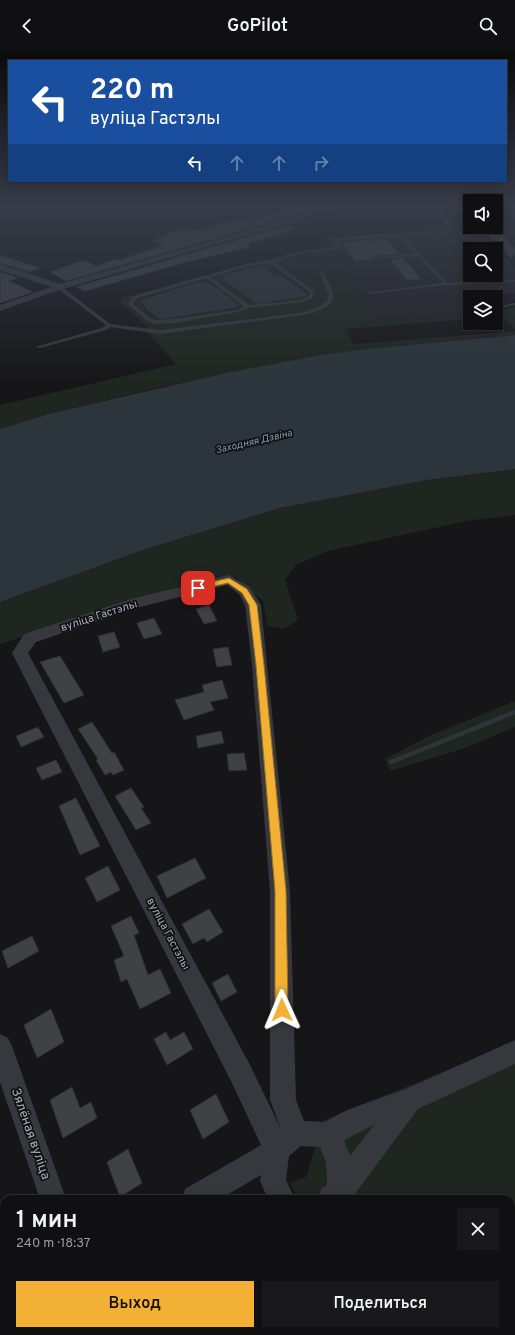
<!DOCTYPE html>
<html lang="ru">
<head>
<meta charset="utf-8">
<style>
  body { margin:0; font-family:Overpass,sans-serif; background:#19191b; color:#f1f3f6; height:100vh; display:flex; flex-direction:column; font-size:15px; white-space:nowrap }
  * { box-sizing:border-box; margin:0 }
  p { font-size:13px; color:#9c9d9f }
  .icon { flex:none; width:22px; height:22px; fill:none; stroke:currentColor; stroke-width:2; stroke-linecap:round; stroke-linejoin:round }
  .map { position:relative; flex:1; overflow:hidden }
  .panel { position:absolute; left:0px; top:1143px; width:515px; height:140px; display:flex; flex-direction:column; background:#101012; border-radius:12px 12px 0 0; box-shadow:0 2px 10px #0003,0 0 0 1px #303032 }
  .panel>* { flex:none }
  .guide { position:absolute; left:8px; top:8px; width:499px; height:122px; border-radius:0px; box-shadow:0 2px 10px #0003,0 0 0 1px #303032; background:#1a4fa0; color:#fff; overflow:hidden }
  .tools { position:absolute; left:463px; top:142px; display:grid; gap:8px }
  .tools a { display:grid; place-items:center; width:40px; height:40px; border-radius:0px; background:#101012; box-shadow:0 2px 10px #0003,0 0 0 1px #303032; font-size:20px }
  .pin { position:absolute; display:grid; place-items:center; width:34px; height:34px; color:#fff; margin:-17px; border-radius:8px; box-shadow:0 2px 6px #0006 }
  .me { position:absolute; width:44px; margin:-22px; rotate:359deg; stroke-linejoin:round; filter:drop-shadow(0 0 3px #0008) }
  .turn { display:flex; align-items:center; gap:14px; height:84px; padding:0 16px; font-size:18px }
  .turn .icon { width:52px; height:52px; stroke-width:2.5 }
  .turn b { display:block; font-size:28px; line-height:34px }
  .lanes { display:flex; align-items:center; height:38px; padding:0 16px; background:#0003; justify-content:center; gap:20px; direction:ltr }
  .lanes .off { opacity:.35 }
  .round { display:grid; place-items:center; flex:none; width:42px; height:42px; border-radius:0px; background:#19191b }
  .summary { display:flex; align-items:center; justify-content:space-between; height:68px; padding:0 16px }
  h1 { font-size:24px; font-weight:600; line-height:30px }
  .primary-button { display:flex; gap:8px; margin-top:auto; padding:8px 16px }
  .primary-button a { flex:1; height:46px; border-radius:0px; background:#f2b134; color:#111; font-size:16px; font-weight:600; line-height:46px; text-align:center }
  .primary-button a+a { background:#19191b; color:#f1f3f6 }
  header { display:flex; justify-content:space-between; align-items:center; height:52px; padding:0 16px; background:#101012; font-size:18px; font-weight:600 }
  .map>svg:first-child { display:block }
  .built { fill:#222225; fill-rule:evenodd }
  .green { fill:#1e261f }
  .water { fill:#2c353c }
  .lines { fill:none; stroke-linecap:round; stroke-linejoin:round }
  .stream { stroke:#2c353c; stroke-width:4.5 }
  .building { fill:#404145; stroke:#303034 }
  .path { stroke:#3d3f44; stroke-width:1; stroke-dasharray:1 1.5; stroke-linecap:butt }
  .lane { fill:#37383d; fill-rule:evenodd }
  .street { fill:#37383d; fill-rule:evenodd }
  .route { fill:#f2b134; stroke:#9d7322 }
  .labels { text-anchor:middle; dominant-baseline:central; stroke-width:3.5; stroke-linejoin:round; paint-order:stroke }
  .far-water-label { font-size:10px; font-style:italic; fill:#7f9bb3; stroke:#111113 }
  .street-label { font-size:11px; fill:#a8adb8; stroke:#111113 }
  .near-street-label { font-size:13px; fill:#a8adb8; stroke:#111113 }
</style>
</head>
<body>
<header><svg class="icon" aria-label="back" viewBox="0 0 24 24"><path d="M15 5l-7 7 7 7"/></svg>GoPilot<svg class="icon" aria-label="search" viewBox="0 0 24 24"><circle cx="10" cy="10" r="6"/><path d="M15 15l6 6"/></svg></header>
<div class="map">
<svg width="515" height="1283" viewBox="0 0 515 1283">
  <rect width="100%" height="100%" fill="#161618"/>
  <path class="built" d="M470 174 476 175 515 216V241L491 244 492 245H470V263L382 270 323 186ZM470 197H496V223H470Z"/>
  <g class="green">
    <path d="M329 195 382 270 470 263V267L345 277 354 292 515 279V283C341 299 167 326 0 377V353L176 312 148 281 147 274 121 252 122 246C191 227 259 206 329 195Z"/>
    <path d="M515 255V278L502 264H496V260Z"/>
    <path d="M515 417V463L467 469 328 499 296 513 285 528 298 568 284 577 267 574 263 549 236 525 189 532 0 592V550L143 498 280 456 427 428Z"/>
    <path d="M515 649V675L465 696 390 719 385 707 431 683Z"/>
    <path d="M515 991V1283H350L348 1279H511V1147H297L290 1131 306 1125 324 1068Z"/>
  </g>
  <g class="water">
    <path d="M263 214 273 223 282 224 307 242 306 244 256 252 224 228 223 224 249 216Z"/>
    <path d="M199 230C214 230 227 244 238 253V255L163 267C153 264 146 257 141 248Z"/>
    <path d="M515 283V417L427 428 280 456 143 498 0 550V377L49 362 121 345 231 320 321 303 359 298Z"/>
  </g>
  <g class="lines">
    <path class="stream" d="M391 710 515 660"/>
  </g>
  <g class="building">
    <path d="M298 154H329L66 229 50 220 84 208 96 214 117 207 120 208 164 193 152 189 183 176 195 179 233 168 239 170 253 165 256 166Z"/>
    <path d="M346 156V159L287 173 297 177 245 193 251 195 190 209 85 239 76 235Z"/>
    <path d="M479 175H496L515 197V202L511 206Z"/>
    <path d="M387 187 399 202 372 204 369 208 356 209 342 190Z"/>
    <path d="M0 203 40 216 30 220 0 211Z"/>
    <path d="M403 206 421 227 407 228 390 207Z"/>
    <path d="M0 220 18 226 9 229 33 240 0 251Z"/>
    <path d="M209 553 217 569 204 572 196 557Z"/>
    <path d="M154 566 162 582 144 587 137 571Z"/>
    <path d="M114 580 120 595 103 600 98 584Z"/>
    <path d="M228 595 232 613 217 615 213 597Z"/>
    <path d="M60 604 84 643 64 651 40 610Z"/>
    <path d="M222 628 228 646 210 650 214 658 184 668 175 648 204 640 202 633Z"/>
    <path d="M92 670 112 701 114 700 124 718 113 723 111 720 105 723 96 708 98 707 78 677Z"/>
    <path d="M38 675 44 685 21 695 16 684Z"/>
    <path d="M221 679 224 691 198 696 196 684Z"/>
    <path d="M244 701 247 718 229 719 227 702Z"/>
    <path d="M56 708 62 720 42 728 36 716Z"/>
    <path d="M131 736 144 755 141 756 151 771 136 778 115 744Z"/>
    <path d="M76 746 100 794 80 803 59 754Z"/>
    <path d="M195 806 206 826 167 846 157 824Z"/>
    <path d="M108 814 120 838 97 850 85 826Z"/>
    <path d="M209 857 223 880 207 890 204 886 193 892 182 872Z"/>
    <path d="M131 864 139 881 134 883 148 923 160 917 171 941 140 957 127 927 121 930 114 908 124 904 111 874Z"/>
    <path d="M32 884 39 899 8 916 2 899Z"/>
    <path d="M228 922 237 940 221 949 212 931Z"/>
    <path d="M51 957 64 990 37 1006 24 973Z"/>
    <path d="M166 980 170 988 184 980 193 997 167 1013 154 987Z"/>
    <path d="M72 1035 80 1056 91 1050 97 1066 63 1086 50 1048Z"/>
    <path d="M216 1042 229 1070 203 1087 190 1058Z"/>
    <path d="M128 1097 142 1131 120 1145 107 1110Z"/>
  </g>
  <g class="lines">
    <path class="path" d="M0 165 29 154"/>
    <g class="lane">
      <path d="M452 175 453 177 448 180 404 184 447 231 515 228V230L446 233 368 242V240H370L443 231 418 204 370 207 372 205 416 202 399 184 340 188 337 189 342 197 303 201 274 210 314 239 313 246 302 250 249 256 238 260 175 271 155 272 146 268 128 252 132 245 137 243 247 212 276 207 302 199 337 195 333 189 339 186 447 178ZM269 211 310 240 309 244 301 248 249 253 211 225 248 214ZM207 226 244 255 237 258 175 267 156 268 150 266 133 252 136 247 141 245Z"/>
      <path d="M319 219 323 220C326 227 333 236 333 243 335 256 313 260 304 263L160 282 110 275 106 278 40 296 35 295 102 276 106 273 58 237V235H62L110 272 160 278 301 261 322 253 328 248 329 243Z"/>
      <path d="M515 251V253L496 257V255Z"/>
      <path d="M470 258V260L463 262 460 260Z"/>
    </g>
    <g class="street">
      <path d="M334 154H346L56 239 0 259V253L51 235 0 218V212L60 232Z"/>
      <path d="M434 154H442L456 176 455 178H449Z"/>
      <path d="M229 523 250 535 261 553 290 839 296 1048 304 1069 325 1070 347 1058 406 1037 515 988V1012L418 1057 351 1147H318L321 1137 327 1133 326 1111 320 1095 301 1094 289 1104 286 1128 295 1147H268L260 1129 261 1123 220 1147H182L185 1137 261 1093 231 1029 12 601 24 582 131 547ZM227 533 239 542 245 553 252 613 270 839V1048L281 1077 249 1011 28 601 36 590 140 555ZM374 1073 350 1104 344 1088Z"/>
      <path d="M0 982 8 986 12 994 66 1147H40L0 1030Z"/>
      <path d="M4 1259V1279H17L15 1283H0V1261Z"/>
      <path d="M322 1279H352L354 1283H324Z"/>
    </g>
  </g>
  <linearGradient id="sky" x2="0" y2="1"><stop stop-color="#0c0c0d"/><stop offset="0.46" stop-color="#363c48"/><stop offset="1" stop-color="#363c48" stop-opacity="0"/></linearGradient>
  <rect width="515" height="334" fill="url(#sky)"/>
  <path class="route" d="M229 526 247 537 257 553 264 613 286 839 288 958 286 963 282 964 277 963 275 958V839L256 613 249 553 242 541 228 531 198 538 194 536 195 534Z"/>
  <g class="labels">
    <g class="far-water-label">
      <text transform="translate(254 390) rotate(-13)">Заходняя Дзвіна</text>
    </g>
    <g class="street-label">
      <text transform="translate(99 564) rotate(-18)">вуліца Гастэлы</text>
      <text transform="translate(168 882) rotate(62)">вуліца Гастэлы</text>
    </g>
    <g class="near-street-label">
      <text transform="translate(30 1082) rotate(71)">Зялёная вуліца</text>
    </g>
  </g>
</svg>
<div class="tools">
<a><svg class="icon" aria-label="sound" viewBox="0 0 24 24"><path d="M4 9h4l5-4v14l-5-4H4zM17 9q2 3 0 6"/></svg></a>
<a><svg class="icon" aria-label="search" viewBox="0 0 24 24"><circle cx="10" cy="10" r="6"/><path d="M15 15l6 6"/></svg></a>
<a><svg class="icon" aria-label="layers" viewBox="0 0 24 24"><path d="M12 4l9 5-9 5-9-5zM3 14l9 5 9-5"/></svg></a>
</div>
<div class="pin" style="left:198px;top:536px;background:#d93025"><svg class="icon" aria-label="arrive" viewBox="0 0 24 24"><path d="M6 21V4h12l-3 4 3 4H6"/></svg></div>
<svg class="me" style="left:282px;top:958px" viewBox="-20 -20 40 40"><path d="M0-17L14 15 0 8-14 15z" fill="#f2b134" stroke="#fff" stroke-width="4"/></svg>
<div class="guide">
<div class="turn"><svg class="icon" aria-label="left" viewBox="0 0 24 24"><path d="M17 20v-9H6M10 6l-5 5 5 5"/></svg><div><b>220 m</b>вуліца Гастэлы</div></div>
<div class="lanes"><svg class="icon" aria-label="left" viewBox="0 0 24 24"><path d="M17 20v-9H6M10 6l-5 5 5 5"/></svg><svg class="icon off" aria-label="ahead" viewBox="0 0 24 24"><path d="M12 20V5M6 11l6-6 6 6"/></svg><svg class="icon off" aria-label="ahead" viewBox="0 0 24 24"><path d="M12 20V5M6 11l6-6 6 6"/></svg><svg class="icon off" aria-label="right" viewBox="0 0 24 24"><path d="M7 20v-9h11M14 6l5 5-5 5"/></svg></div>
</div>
<section class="panel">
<div class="summary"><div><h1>1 мин</h1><p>240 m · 18:37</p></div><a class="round"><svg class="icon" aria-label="close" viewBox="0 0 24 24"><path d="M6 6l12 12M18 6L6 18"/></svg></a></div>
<div class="primary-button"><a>Выход</a><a>Поделиться</a></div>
</section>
</div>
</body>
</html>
